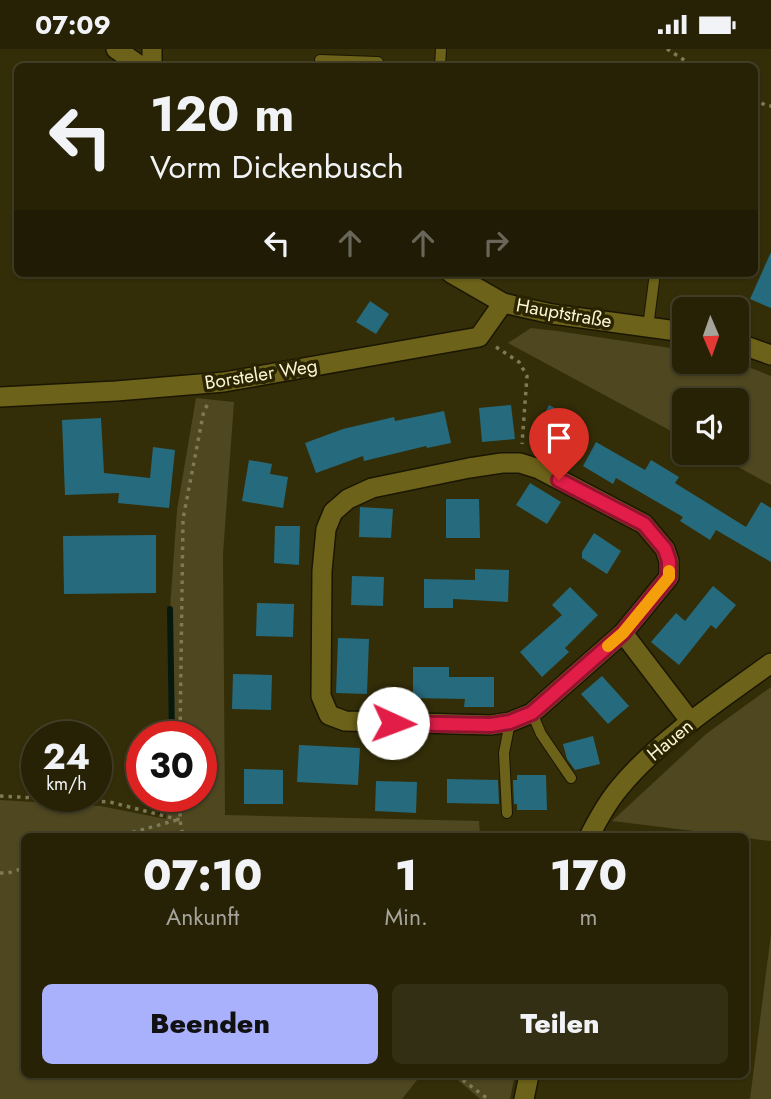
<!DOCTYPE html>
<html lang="de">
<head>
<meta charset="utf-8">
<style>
  body { margin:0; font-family:Jost,sans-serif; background:#332f14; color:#f1f3f6; height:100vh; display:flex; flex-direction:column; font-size:26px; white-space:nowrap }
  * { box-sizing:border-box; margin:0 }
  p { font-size:23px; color:#a4a49b }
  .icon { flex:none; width:38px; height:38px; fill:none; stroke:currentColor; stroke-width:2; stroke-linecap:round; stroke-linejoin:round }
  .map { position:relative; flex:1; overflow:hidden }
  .drawer { position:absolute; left:21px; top:784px; width:728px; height:245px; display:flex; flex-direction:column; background:#272206; border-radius:10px; box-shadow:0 2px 5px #0004,0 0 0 2px #433f28 }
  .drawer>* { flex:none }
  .banner { position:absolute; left:14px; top:14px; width:744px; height:214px; border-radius:10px; box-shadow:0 2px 5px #0004,0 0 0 2px #433f28; background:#272206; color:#f1f3f6; overflow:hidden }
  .needle { width:46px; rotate:178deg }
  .fabs { position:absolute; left:672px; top:248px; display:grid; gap:14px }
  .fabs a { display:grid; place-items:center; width:77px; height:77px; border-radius:10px; background:#272206; box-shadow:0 2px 5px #0004,0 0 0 2px #433f28; font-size:35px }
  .speed { position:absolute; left:21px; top:672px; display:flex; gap:14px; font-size:35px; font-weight:700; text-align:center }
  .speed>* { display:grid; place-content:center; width:91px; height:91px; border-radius:50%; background:#272206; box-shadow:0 2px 5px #0004,0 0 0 2px #433f28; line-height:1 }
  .speed small { font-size:18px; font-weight:400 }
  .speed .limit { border:10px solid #d22; background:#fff; color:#111 }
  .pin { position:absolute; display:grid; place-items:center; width:60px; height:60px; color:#fff; margin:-72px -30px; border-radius:50% 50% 50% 0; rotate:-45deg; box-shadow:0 0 7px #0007 }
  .pin .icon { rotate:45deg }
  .me { position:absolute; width:77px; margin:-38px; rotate:92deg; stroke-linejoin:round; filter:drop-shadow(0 0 5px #0008) }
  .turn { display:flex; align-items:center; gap:24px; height:147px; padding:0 21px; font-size:32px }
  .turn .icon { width:91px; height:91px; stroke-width:2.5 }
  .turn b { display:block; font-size:49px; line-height:60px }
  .lanes { display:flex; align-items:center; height:66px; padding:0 21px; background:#0003; justify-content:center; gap:35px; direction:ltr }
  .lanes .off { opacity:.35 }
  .eta { display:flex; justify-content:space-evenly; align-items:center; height:119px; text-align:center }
  .eta b { font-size:42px; font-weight:800; line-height:49px }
  .button { display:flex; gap:14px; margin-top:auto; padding:14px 21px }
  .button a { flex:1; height:80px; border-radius:10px; background:#a9b0fc; color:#111; font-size:28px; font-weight:800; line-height:80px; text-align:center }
  .button a+a { background:#332f14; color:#f1f3f6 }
  .status { display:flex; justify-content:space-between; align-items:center; height:49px; padding:0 35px; background:#272206; direction:ltr }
  .status svg { height:19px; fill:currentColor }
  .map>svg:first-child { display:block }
  .green { fill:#4e4720 }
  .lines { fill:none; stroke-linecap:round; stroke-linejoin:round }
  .stream { stroke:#06190f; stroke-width:6 }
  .building { fill:#266a7d }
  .service-casing { stroke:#1a1602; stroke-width:12 }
  .minor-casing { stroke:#1a1602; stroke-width:22 }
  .secondary-casing { stroke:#1a1602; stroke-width:22 }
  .path { stroke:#7f7955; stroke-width:3.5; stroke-dasharray:3.5 5; stroke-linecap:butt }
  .service { stroke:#6d6219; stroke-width:10 }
  .minor { stroke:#6d6219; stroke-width:19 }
  .secondary { stroke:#6d6219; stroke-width:19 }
  .route-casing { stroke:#92132f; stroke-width:18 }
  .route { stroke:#e11d48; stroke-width:12 }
  .slow { stroke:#f59e0b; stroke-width:12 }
  .labels { text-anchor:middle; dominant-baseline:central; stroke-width:7; stroke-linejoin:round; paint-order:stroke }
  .street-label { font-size:19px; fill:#fbf5d3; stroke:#2a2400 }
</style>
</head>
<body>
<div class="status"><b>07:09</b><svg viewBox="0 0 49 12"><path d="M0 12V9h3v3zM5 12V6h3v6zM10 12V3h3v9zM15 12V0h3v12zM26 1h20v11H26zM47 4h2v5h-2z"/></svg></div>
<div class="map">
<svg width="771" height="1050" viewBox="0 0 771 1050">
  <rect width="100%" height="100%" fill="#342e08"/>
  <g class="green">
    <path d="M531 279 557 282 684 301V313H736L771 327V436L713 404H737V352H684V389L508 294Z"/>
    <path d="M196 349 234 353 223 505 225 766 479 772 480 787 24 788V1026H421L402 1050H0V751L100 757 166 770 169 747H201V688H170V560L177 461Z"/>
    <path d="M771 638V792L746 789V788L735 787 612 772 706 685Z"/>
    <path d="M771 885V1050H750Z"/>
    <path d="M452 1026H515L510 1050H480Z"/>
  </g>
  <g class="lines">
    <g class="stream">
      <path d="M170 560 172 688"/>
      <path d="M161 762 170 751 171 747"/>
    </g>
  </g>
  <g class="building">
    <path d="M771 203V259L750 250Z"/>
    <path d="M370 252 389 265 376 285 356 273Z"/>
    <path d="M511 356 515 390 482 393 479 359Z"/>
    <path d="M549 356 572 368 559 394 536 382Z"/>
    <path d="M444 362 451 394 427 399 426 397 364 412 363 407 316 424 305 394 343 380 394 368 395 372Z"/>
    <path d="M101 369 104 424 150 429 153 398 175 401 169 459 118 454 119 444 65 446 62 371Z"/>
    <path d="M596 393 645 421 651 411 679 428 675 434 746 478 761 453 771 459V513L716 481 710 491 680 472 683 468 616 429 613 435 583 417Z"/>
    <path d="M249 411 272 415 270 425 288 428 283 459 242 452Z"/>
    <path d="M530 434 561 453 547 475 516 456Z"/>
    <path d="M446 450H479L480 489H446Z"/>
    <path d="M360 458 393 460 391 489 359 488Z"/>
    <path d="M275 477H300L299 516 274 514Z"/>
    <path d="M594 484 621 502 607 525 582 509V503Z"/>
    <path d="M156 486V544L64 545 63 487Z"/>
    <path d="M475 520 509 521 508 553 453 550V559H424V530L475 531Z"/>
    <path d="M352 527 384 528 383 557 351 556Z"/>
    <path d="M713 537 736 556 716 580 711 576 679 616 651 593 676 564 685 572Z"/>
    <path d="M570 538 598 566 565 599 569 603 542 628 520 603 562 566 552 556Z"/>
    <path d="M257 554 294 555 293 588 256 587Z"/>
    <path d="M338 589 369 590 367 645 336 644Z"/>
    <path d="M413 618H449V628H494V658H464L465 650 413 649Z"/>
    <path d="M233 625 272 626 271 661 232 660Z"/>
    <path d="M602 627 629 657 608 675 581 645Z"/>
    <path d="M593 687 600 715 575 721 567 710 563 695Z"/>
    <path d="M299 696 360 699 358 736 297 733Z"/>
    <path d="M244 720 283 721V755H244Z"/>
    <path d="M517 726H546L547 761H517V755H514L513 731H517Z"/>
    <path d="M447 730 498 731 499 755 447 754Z"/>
    <path d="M376 732 417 733 416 764 375 762Z"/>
  </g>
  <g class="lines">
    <g class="service-casing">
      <g id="service">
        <path d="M320 11 378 13 377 18"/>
        <path d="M440 18 441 0"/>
        <path d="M648 278 655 224"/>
        <path d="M532 664 541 685 571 729"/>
        <path d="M507 764 504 704 510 673"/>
      </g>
    </g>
    <g class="minor-casing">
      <g id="minor">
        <path d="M152 18V0"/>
        <path d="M0 348 116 342 224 333 479 288 503 254"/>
        <path d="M502 414H520L539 420 644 475 665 500 669 512V528L623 584 532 664 510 673 491 676 345 672 329 666 321 647 322 522 326 480 333 463 348 450 372 439 469 419Z"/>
        <path d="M623 584 691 673"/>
        <path d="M589 788C598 770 608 752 621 737 660 690 722 650 771 614"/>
        <path d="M524 1050 529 1026"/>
      </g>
    </g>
    <g class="secondary-casing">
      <g id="secondary">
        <path d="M116 0 142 18"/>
        <path d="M451 224 503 254 552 265 684 283"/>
        <path d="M737 294 771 306"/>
      </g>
    </g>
    <g class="path">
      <path d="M667 0 695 18"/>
      <path d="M754 50 767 57H771"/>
      <path d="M496 298 519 313 527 327 522 395"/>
      <path d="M180 688 183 470 204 361 209 354"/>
      <path d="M0 747 110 753 180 771"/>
      <path d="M180 747V771L183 788"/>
      <path d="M116 788 177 771"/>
      <path d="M0 824H8L24 819"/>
      <path d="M456 1026 488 1050"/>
    </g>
    <use href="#service" class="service"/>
    <use href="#minor" class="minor"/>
    <use href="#secondary" class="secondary"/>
  </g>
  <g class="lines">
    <g class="route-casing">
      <path id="route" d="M393 674 491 676 510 673 532 664 623 584 669 528V512L665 500 644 475 559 431"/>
    </g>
    <use href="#route" class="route"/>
    <path class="slow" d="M608 597 623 584 669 528V522"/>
  </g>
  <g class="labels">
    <g class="street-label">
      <text transform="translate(564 264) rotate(10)">Hauptstraße</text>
      <text transform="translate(261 325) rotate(-9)">Borsteler Weg</text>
      <text transform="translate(670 691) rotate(-40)">Hauen</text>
    </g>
  </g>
</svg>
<div class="fabs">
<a><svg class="needle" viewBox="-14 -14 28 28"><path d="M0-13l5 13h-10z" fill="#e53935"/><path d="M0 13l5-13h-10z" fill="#a4a49b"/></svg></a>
<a><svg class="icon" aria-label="sound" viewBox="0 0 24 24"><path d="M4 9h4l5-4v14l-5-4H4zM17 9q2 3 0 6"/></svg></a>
</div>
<div class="speed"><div>24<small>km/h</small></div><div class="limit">30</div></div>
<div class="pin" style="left:559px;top:431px;background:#d93025"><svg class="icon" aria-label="arrive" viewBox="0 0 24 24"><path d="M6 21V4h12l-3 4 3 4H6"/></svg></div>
<svg class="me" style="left:393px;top:674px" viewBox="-20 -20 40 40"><circle r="19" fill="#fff"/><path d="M0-13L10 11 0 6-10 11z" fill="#e11d48"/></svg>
<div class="banner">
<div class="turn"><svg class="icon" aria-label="left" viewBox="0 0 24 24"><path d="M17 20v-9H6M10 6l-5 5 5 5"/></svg><div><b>120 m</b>Vorm Dickenbusch</div></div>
<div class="lanes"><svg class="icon" aria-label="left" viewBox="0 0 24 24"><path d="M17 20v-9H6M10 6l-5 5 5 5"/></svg><svg class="icon off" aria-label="ahead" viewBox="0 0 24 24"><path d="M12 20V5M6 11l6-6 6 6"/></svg><svg class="icon off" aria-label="ahead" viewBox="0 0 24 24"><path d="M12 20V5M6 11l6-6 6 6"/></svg><svg class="icon off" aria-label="right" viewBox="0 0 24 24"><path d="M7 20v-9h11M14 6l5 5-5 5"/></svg></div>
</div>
<section class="drawer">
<div class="eta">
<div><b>07:10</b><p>Ankunft</p></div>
<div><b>1</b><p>Min.</p></div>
<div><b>170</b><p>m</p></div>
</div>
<div class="button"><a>Beenden</a><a>Teilen</a></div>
</section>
</div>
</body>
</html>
